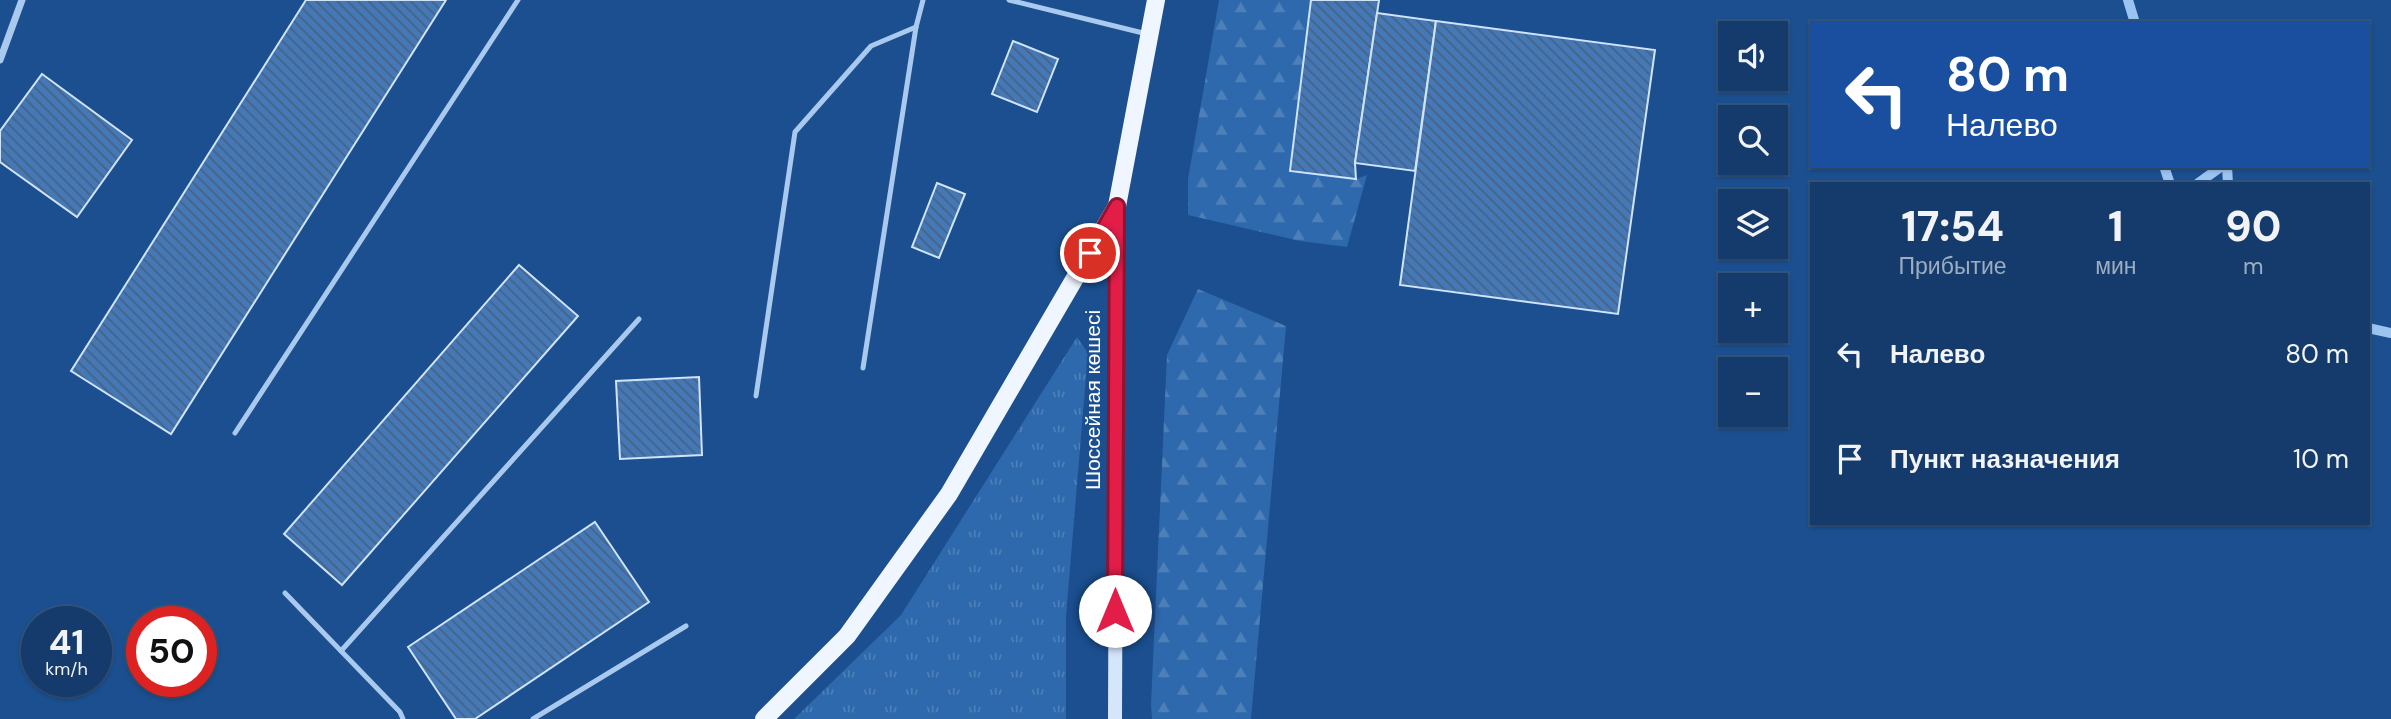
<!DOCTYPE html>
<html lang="ru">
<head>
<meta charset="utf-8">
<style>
  body { margin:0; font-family:"DM Sans",sans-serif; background:#214673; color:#f1f3f6; height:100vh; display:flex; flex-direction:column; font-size:26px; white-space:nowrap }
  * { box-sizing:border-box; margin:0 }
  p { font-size:23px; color:#9dadc1 }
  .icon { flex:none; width:38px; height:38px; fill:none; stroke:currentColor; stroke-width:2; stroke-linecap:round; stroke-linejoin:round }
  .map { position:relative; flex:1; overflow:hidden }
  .panel { position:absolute; left:1810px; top:182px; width:560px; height:343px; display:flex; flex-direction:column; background:#143b6b; border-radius:0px; box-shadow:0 2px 5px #0004,0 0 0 2px #33557e }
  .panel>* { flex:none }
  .guide { position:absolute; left:1810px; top:21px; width:560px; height:147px; border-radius:0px; box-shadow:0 2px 5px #0004,0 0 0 2px #33557e; background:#1a4fa0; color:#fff; overflow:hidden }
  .fabs { position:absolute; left:1718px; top:21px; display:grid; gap:14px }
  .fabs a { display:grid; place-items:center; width:70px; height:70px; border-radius:0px; background:#143b6b; box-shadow:0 2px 5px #0004,0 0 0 2px #33557e; font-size:35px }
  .speed { position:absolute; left:21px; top:606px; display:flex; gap:14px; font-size:35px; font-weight:700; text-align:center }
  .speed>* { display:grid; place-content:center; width:91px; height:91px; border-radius:50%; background:#143b6b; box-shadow:0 2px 5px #0004,0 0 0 2px #33557e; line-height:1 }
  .speed small { font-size:18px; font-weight:400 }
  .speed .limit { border:10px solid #d22; background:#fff; color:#111 }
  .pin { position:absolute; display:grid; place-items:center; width:60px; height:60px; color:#fff; margin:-30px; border:4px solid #fff; border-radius:50%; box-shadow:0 2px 7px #0007 }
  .me { position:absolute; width:77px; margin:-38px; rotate:0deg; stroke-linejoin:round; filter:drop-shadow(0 0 5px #0008) }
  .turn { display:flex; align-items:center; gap:24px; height:147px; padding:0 21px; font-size:32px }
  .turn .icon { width:91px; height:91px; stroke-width:2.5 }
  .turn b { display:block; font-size:49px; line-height:60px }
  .eta { display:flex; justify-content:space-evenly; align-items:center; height:119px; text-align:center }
  .eta b { font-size:42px; font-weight:800; line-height:49px }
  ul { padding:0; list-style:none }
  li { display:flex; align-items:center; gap:21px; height:105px; padding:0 21px }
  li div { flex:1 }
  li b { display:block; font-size:26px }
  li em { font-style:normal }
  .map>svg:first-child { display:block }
  .grass { fill:url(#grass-tufts) }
  .forest { fill:url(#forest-firs) }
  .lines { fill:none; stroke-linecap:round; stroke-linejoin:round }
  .stream { stroke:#9cc4f0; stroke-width:10 }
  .building { fill:url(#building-back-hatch); stroke:#cfe3fa; stroke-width:2 }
  .lane { stroke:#a9c9ee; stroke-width:5 }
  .street { stroke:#a9c9ee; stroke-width:7 }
  .secondary { stroke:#d6e6fa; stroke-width:14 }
  .primary { stroke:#f0f6ff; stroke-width:18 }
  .route-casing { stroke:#92132f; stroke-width:18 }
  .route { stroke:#e11d48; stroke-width:12 }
  .labels { text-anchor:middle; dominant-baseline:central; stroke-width:5; stroke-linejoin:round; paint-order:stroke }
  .street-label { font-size:21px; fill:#fff; stroke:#1b4f8f }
</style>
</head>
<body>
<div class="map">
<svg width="2391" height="719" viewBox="0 0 2391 719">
  <defs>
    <pattern id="grass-tufts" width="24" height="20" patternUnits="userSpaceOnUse" patternTransform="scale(1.75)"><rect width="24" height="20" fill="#2e69ad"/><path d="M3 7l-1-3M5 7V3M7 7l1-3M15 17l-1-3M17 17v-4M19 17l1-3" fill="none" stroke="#4d80b9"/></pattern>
    <pattern id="forest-firs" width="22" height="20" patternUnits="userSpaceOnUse" patternTransform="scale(1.75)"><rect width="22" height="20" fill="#2e69ad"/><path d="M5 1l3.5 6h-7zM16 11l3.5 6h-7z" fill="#4d80b9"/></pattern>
    <pattern id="building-back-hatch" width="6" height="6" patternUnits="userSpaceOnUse" patternTransform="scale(1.75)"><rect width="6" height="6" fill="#4478b7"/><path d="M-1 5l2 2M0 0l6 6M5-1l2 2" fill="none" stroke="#486282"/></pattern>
  </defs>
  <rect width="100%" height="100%" fill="#1b4f8f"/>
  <path class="grass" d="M1077 337 1088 353 1066 616V719H794L901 615Z"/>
  <g class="forest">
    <path d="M1219 0H1311L1290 171 1356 179 1367 175 1347 247 1300 241 1188 215V179Z"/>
    <path d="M1198 289 1286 326 1251 719H1152L1151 704 1167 355Z"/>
  </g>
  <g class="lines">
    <g class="stream">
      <path d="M2128 0 2135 23"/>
      <path d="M2164 166 2170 184"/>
      <path d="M2227 166 2228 184"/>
      <path d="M2197 184 2222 166"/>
      <path d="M2368 328 2391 333"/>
    </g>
  </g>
  <g class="building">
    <path d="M306 0H446L171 434 71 371Z"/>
    <path d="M1311 0H1379L1355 163 1356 179 1290 171Z"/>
    <path d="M1377 13 1436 21 1415 171 1355 163Z"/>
    <path d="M1436 21 1655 50 1618 314 1400 285Z"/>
    <path d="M1013 41 1058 59 1037 112 992 94Z"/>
    <path d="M42 74 132 140 77 217 0 162V131Z"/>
    <path d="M937 183 965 194 939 258 912 247Z"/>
    <path d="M519 265 578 316 342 585 284 534Z"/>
    <path d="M699 377 702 455 620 459 616 381Z"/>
    <path d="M595 522 649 602 475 719H456L408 647Z"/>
  </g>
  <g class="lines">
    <g class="lane">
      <path d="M1009 0 1147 34"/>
      <path d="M863 368 916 27 923 0"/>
      <path d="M756 396 795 132 871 46 916 27"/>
      <path d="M235 433 518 0"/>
      <path d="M285 593 400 712 403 719"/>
      <path d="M341 651 639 319"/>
      <path d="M533 719 686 626"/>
    </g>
    <path class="street" d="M0 60 22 0"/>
    <path class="secondary" d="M1115 719 1117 206"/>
    <path class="primary" d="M764 719 847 636 949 494 1117 206 1156 0"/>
  </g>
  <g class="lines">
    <g class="route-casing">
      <path id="route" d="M1090 253 1117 206 1115 611"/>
    </g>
    <use href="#route" class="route"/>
  </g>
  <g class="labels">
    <g class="street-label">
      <text transform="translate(1093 400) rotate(-90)">Шоссейная көшесі</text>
    </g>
  </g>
</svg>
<div class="fabs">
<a><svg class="icon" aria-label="sound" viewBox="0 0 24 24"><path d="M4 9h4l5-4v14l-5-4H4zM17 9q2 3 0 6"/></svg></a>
<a><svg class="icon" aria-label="search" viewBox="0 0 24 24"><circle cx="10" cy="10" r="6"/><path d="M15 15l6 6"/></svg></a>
<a><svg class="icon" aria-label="layers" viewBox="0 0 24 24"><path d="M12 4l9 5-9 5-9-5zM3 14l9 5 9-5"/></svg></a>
<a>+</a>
<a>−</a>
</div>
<div class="speed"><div>41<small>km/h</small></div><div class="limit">50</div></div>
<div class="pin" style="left:1090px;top:253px;background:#d93025"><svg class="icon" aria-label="arrive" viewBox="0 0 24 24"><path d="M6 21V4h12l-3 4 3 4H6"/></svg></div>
<svg class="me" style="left:1115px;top:611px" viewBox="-20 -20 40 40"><circle r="19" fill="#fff"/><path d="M0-13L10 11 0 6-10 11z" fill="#e11d48"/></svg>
<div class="guide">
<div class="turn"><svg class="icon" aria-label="left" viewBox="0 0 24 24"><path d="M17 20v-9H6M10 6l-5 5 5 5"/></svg><div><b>80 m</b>Налево</div></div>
</div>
<section class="panel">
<div class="eta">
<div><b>17:54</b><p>Прибытие</p></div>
<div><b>1</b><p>мин</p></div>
<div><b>90</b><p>m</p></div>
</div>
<ul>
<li><svg class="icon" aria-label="left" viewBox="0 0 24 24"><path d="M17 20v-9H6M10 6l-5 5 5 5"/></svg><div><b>Налево</b></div><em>80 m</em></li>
<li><svg class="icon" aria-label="arrive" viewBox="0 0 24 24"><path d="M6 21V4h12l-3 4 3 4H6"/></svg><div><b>Пункт назначения</b></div><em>10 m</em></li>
</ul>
</section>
</div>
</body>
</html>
